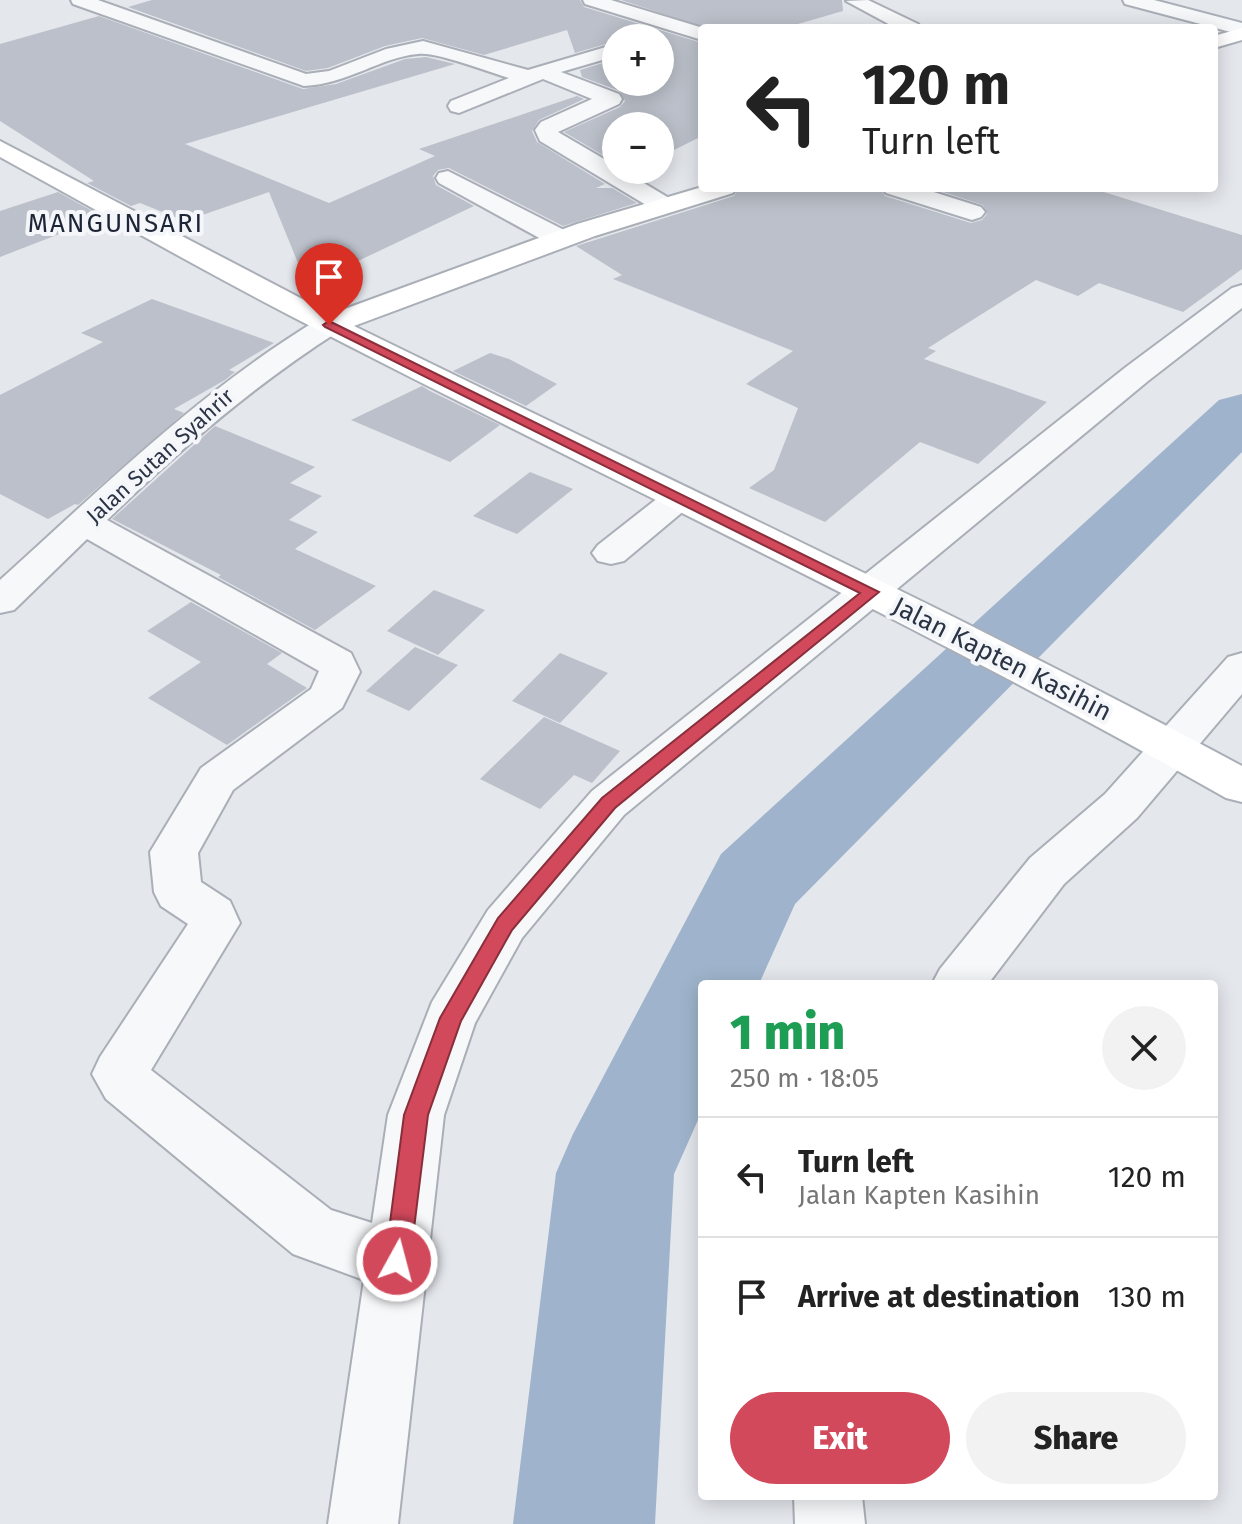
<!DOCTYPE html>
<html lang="en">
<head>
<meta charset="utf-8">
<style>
  body { margin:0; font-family:"Fira Sans",sans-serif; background:#f2f2f2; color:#222; height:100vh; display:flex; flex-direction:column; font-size:30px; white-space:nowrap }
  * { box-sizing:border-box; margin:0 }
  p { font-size:26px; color:#767676 }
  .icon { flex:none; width:44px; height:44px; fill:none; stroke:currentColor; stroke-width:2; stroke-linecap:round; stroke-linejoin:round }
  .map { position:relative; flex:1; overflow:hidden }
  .panel { position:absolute; left:698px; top:980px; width:520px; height:520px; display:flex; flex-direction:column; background:#fff; border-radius:8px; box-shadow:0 4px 20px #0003 }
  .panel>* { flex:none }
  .banner { position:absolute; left:698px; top:24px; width:520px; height:168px; border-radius:8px; box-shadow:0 4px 20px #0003; background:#fff; color:#222; overflow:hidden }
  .tools { position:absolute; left:602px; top:24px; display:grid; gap:16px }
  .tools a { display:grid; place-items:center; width:72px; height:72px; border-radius:50%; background:#fff; box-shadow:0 4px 20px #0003; font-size:40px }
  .pin { position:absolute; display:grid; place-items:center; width:68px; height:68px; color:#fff; margin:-82px -34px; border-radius:50% 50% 50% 0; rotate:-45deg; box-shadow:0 0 8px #0007 }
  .pin .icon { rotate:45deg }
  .me { position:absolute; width:88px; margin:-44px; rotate:7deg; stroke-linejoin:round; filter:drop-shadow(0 0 6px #0008) }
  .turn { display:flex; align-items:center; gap:28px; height:168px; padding:0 32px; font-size:36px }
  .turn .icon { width:104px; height:104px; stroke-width:2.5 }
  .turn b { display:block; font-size:56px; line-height:68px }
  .round { display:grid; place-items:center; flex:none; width:84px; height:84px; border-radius:42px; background:#f2f2f2 }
  .overview { display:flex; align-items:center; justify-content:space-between; height:136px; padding:0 32px }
  h1 { font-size:48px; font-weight:800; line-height:60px; color:#1e9e55 }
  .action { display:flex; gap:16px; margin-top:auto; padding:16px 32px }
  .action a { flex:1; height:92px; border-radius:48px; background:#d1495b; color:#fff; font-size:32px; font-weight:800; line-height:92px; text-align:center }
  .action a+a { background:#f2f2f2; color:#222 }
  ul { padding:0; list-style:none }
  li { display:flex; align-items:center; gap:24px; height:120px; padding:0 32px; border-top:2px solid #e0e0e0 }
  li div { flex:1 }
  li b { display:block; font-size:30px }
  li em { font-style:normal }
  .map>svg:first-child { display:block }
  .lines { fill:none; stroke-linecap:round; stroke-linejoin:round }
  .river { fill:#9fb4cc; fill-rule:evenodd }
  .building { fill:#bbc0ca }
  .street-casing { stroke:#a9aeb7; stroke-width:4 }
  .secondary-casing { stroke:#a9aeb7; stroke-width:4 }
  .street { fill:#f7f8fa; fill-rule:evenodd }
  .secondary { fill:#fff; fill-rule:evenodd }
  .route { fill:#d1495b; stroke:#882f3b; stroke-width:2 }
  .labels { text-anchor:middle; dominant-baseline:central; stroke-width:8; stroke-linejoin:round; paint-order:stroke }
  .far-street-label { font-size:22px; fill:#2b3445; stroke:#f4f6f9 }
  .far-quarter-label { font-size:26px; letter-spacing:2px; fill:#1d2536; stroke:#f4f6f9 }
  .street-label { font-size:26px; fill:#2b3445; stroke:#f4f6f9 }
</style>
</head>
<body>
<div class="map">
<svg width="1242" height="1524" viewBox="0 0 1242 1524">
  <rect width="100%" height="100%" fill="#e4e7ec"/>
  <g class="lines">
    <path class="river" d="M1242 394V452L795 904 759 984H702V1111L674 1174 655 1524H513L556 1173 573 1134 721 854 1219 400Z"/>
  </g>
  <g class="building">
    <path d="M152 0H580L584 7 702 43V136L660 157V126H616V163L564 132 620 107 625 101 620 91 582 77 580 70 616 59V82H660V38H616V41L575 53 567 30 484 55 422 38 385 46 328 68 306 71 128 7Z"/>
    <path d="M621 0H842L843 11 784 28H706Z"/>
    <path d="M99 16 303 89 336 84 405 59 426 57 455 64 185 144 329 203 435 156 419 149 577 96 584 99 539 120 532 131 537 142 605 184 596 188H612L637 203 563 226 449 168 438 170 433 176 436 185 474 206 339 270 311 257 298 263 269 192 185 221 140 203 131 206 87 183 94 181 0 121V44Z"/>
    <path d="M739 188H880L885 196 971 223 982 220 987 214 983 205 931 188H1091L1242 235V269L1183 312 1099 283 1078 296 1036 280 928 348 936 351 924 359 1047 402 978 464 920 442 825 522 749 488 774 470 798 408 746 384 793 351 613 279 622 275 576 246 734 196Z"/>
    <path d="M58 192 103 217 0 257V211Z"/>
    <path d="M152 299 274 343 229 370 235 372 225 380 174 409 184 413 78 505 75 504 48 519 0 494V395L103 342 81 333Z"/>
    <path d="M490 353 509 359 557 384 526 406 453 371Z"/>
    <path d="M422 386 430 391 500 425 450 462 351 420Z"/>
    <path d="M215 426 315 467 290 483 322 496 289 520 318 532 295 549 376 586 315 630 218 577 221 575 112 519Z"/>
    <path d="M530 472 573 489 517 534 473 516Z"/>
    <path d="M434 590 485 610 438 655 387 631Z"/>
    <path d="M191 602 282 653 267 664 307 688 227 745 148 698 201 662 147 631Z"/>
    <path d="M415 647 458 665 409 711 366 691Z"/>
    <path d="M560 653 608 673 560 723 512 701Z"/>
    <path d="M544 717 620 751 592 783 574 775 540 809 480 779Z"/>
  </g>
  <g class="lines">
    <g class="street-casing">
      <g id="street">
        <path d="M71 0H98L306 74 329 71 386 49 423 41 528 70 616 44V56L561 72 619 94 622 99 619 104 558 132 616 166V170H622L674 201 678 206 674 211H656L540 141 535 130 541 122 592 99 543 79 459 113 451 111 448 106 451 101 509 78C488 72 438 52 418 54 381 57 348 84 304 86L73 4Z"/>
        <path d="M583 0H611L703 28 702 40 585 4Z"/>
        <path d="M868 0 918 24 921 28H896L846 1Z"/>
        <path d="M1123 0H1154L1242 23V35L1125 4Z"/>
        <path d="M448 171 570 233 574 239 570 245H552L439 183 436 178 439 173Z"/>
        <path d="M883 188H921L981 207 985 212 981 217 972 220 886 193Z"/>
        <path d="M1242 285V308L1148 381 624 815 522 938 475 1023 444 1115 398 1524H328L364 1280 293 1254 106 1099 92 1074 100 1057 188 924 161 906 154 892 150 852 201 768 311 689 319 671 87 539 14 610 0 613V580C103 487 200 391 319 319L329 316 339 319 344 325 339 331C254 385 179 450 107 520L351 653 360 672 342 708 233 790 198 853 201 882 230 901 240 923 151 1070 331 1210 372 1223 388 1115 432 1002 488 910 592 791 1126 367 1232 288Z"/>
        <path d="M680 486 692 490 698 497 692 504 624 561 611 564 598 561 592 553 598 545 668 490Z"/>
        <path d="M1242 653V694L1137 818 1064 884 988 984H932L940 969 1030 858 1105 794 1228 657Z"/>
        <path d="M794 1496H862L865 1524H795Z"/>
      </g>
    </g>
    <g class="secondary-casing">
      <g id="secondary">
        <path d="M1242 28V40L1214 48V36Z"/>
        <path d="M0 141 331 314 577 224 702 187 736 188 733 193 595 236 354 326C651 472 951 609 1242 766V802L1226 798C929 629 621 486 318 330 210 275 106 215 0 157Z"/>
      </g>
    </g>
    <use href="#street" class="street"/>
    <use href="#secondary" class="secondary"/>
  </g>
  <path class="route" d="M329 321 879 592 615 808 512 930 461 1021 428 1115 410 1261 406 1270 397 1273 388 1270 385 1261 404 1115 440 1018 498 918 602 798 860 593 325 327 323 325Z"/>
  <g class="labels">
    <g class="far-street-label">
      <text transform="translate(160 456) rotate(-42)">Jalan Sutan Syahrir</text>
    </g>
    <g class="far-quarter-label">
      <text x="116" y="223">MANGUNSARI</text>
    </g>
    <g class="street-label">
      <text transform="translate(1002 659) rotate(27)">Jalan Kapten Kasihin</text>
    </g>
  </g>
</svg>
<div class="tools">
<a>+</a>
<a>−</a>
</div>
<div class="pin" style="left:329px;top:325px;background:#d93025"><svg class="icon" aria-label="arrive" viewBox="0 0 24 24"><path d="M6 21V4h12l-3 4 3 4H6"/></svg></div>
<svg class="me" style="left:397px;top:1261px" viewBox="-20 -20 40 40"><circle r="17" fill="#d1495b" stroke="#fff" stroke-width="3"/><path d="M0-11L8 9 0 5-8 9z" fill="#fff"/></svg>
<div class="banner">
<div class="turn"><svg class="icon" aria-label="left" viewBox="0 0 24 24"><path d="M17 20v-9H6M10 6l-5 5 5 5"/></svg><div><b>120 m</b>Turn left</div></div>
</div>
<section class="panel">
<div class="overview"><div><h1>1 min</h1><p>250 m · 18:05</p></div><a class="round"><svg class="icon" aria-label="close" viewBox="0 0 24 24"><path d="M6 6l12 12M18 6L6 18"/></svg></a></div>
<ul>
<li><svg class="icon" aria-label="left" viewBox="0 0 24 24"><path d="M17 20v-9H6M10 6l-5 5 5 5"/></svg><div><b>Turn left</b><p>Jalan Kapten Kasihin</p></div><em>120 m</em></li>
<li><svg class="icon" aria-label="arrive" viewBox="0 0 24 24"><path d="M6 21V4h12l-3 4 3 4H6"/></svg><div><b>Arrive at destination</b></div><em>130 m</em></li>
</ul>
<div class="action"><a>Exit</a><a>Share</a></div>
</section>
</div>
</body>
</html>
